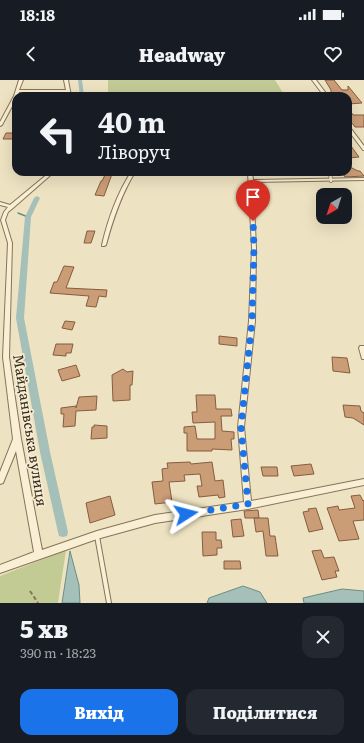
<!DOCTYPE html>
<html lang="uk">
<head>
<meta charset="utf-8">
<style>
  body { margin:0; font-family:Literata,serif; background:#242831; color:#f1f3f6; height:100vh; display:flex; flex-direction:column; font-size:15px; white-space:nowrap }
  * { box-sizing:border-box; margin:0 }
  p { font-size:13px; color:#9ea1a6 }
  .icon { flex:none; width:22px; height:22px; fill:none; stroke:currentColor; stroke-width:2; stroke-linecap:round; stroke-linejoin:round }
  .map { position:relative; height:523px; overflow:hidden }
  .side { display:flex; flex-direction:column; background:#171b24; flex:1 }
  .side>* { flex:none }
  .banner { position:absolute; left:12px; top:12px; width:340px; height:84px; border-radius:12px; box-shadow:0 4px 16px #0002; background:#171b24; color:#f1f3f6; overflow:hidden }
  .needle { width:26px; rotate:219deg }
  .tools { position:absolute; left:316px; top:108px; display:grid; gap:8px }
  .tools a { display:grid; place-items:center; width:36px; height:36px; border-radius:8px; background:#171b24; box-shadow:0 4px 16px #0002; font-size:20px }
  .pin { position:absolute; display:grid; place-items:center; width:34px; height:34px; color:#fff; margin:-41px -17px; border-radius:50% 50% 50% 0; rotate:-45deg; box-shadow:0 0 4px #0007 }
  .pin .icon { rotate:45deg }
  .me { position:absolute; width:44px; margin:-22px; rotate:81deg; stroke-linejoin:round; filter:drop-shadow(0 0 3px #0008) }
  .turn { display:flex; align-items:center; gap:14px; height:84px; padding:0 20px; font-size:18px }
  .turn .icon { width:52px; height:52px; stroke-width:2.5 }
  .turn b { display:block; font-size:28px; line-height:34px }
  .round { display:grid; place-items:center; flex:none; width:42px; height:42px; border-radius:12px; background:#242831 }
  .overview { display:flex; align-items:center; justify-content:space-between; height:68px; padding:0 20px }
  h1 { font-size:24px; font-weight:800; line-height:30px }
  .cta { display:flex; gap:8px; margin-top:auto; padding:8px 20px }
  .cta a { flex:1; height:46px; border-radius:12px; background:#1a73e8; color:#fff; font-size:16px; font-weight:800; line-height:46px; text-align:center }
  .cta a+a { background:#242831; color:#f1f3f6 }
  .status { display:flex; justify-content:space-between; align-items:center; height:28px; padding:0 20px; background:#171b24; direction:ltr }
  .status svg { height:11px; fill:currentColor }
  header { display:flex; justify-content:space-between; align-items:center; height:52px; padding:0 20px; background:#171b24; font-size:18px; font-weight:800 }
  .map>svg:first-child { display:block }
  .green { fill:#c3cb95 }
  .water { fill:#a4c0b8; stroke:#6b8e86 }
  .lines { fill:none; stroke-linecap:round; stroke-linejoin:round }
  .stream { stroke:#6b8e86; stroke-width:1.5 }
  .canal { fill:#a4c0b8; fill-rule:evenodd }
  .building { fill:#cb9d77; stroke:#865d3f }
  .lane-far1-casing { stroke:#877359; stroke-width:4 }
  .lane-casing { stroke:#877359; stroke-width:6 }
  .street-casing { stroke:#877359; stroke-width:2 }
  .path { stroke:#877359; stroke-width:2; stroke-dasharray:4 2.5; stroke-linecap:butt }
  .lane-far1 { stroke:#f8efd4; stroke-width:2.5 }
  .lane { stroke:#f8efd4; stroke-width:4 }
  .street { fill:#f8efd4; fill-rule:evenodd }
  .route { stroke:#1a73e8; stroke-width:7; stroke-dasharray:0 12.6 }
  .labels { text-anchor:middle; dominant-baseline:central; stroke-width:3.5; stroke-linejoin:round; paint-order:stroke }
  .street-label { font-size:14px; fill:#362a1d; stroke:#f5ecd1 }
</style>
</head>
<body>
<div class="status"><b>18:18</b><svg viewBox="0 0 49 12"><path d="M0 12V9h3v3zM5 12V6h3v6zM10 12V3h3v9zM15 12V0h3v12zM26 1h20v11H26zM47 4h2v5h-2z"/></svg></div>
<header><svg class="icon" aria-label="back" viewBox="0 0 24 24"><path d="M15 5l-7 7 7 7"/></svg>Headway<svg class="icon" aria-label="heart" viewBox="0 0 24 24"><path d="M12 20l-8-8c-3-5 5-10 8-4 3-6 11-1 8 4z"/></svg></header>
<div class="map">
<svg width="364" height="523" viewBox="0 0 364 523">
  <rect width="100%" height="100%" fill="#ede2c1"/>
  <g class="green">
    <path d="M108 0H275L285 16H108Z"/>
    <path d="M66 470 58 523H0V496Z"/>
  </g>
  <g class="water">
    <path d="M70 471 79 505 80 523H62Z"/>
    <path d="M243 506 260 512 267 523H207L209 518Z"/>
    <path d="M342 509 364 511V523H304L303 518Z"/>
  </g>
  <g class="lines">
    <path class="stream" d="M18 133 28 137"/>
    <g class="canal">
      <path d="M78 0H82L84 16H80Z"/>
      <path d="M37 116 40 118 31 137 24 238 50 372 68 452 67 456 63 457 59 456 58 452 40 372 16 238 25 137 34 118Z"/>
    </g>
  </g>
  <g class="building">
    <path d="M325 0H334L342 10H348V6L362 23 348 24V16H331V10Z"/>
    <path d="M348 27 353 35H364V47H355L348 38Z"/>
    <path d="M6 53H16L14 59H3Z"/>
    <path d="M348 62 359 77 349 78 348 76Z"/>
    <path d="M348 86 358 91H360L364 96 345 97 342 92H348Z"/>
    <path d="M106 93 112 94 104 116 95 115 101 101H102Z"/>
    <path d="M87 151H95L91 163H84Z"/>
    <path d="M64 186 74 187 66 208 107 210 106 217 99 216 96 227 86 226 89 216 50 213 54 202H57Z"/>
    <path d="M65 241 75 242 72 250 62 248Z"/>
    <path d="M219 256 237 258V266L219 264Z"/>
    <path d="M56 264H73L71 273H66V276L53 275Z"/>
    <path d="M332 277 347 278 350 293 333 291Z"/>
    <path d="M76 285 80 296 62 301 58 290Z"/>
    <path d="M123 289 127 292 133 291 132 305H130V320L113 321 112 295Z"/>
    <path d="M196 315H215L216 329H231L232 336H221L222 351 234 352V359H231L232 370 212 369V371H187V353H184V347L195 346 197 359H215V342L193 343 192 332H197Z"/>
    <path d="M97 316 96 330 76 331 75 346 63 347 64 334H61V328L76 326V328L79 317Z"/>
    <path d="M343 325 360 326 361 331 364 333V345L353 338 345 337Z"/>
    <path d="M94 345 107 346V358L91 359 92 347H94Z"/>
    <path d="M190 382 191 384 212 382 215 401 223 400 225 417 219 418 218 415 199 417 197 406H202L200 394 184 395 185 401 169 402 172 422 155 424 152 402 163 401 162 389 168 388 167 383Z"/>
    <path d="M311 384 314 394 294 396 291 386Z"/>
    <path d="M261 387H277L278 396H263Z"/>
    <path d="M360 415 363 421 364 420V440L353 441 359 459 339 461 327 428 338 426 339 430 355 428 351 416Z"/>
    <path d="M110 416 115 435 90 443 86 423Z"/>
    <path d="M316 428 323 449 309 452 303 432 309 431 308 429Z"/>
    <path d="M258 430 259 438H245L244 431Z"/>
    <path d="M254 438H268L270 456H275L278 476H266L263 451 256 452Z"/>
    <path d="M241 439 244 456 233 457 231 440Z"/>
    <path d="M202 452H216V460H221L222 468H217V475L203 476Z"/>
    <path d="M321 470 324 478 334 477 339 491H335L337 497 322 500 312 471Z"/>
    <path d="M224 481H240L241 489H224Z"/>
  </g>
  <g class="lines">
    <g class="lane-far1-casing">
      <path id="lane-far1" d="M330 92 331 101"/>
    </g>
    <g class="lane-casing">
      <path id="lane" d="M97 456 109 523"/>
    </g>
    <g class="street-casing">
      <g id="street">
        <path d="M19 0H23L19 10H66L64 0H68L71 16H67V12H19L18 16H16V19L2 45 0 46V42L14 16Z"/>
        <path d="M312 0H316L328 16H324Z"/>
        <path d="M348 46H349L364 66V70H363L348 50Z"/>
        <path d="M50 92H54L13 128 8 132 5 140 12 163 9 277 21 359 42 470 97 451 155 435 244 422 238 347 249 241 252 168 248 92H252L253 100 364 98V100L253 102 256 168 255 241 244 347 251 421 364 399V405L248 429 155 443 97 459 0 493V485L34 472 16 371 3 403 0 404V392L13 359 3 277 8 163 1 140 4 132 8 127 0 125V122L10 125Z"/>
        <path d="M131 92H135C121 115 113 139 106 165L104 166H102V165C108 139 117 114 131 92Z"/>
        <path d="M360 266H364V279H362L359 268Z"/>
      </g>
    </g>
    <path class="path" d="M30 511 38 523"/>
    <use href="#lane-far1" class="lane-far1"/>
    <use href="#lane" class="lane"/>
    <use href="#street" class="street"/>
  </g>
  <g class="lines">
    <path class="route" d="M186 434 248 424 241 347 252 241 254 168 253 141"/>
  </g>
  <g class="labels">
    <g class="street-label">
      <text transform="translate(31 350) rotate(81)">Майданівська вулиця</text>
    </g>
  </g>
</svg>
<div class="tools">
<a><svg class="needle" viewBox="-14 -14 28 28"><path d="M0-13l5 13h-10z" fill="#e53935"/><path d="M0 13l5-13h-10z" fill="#9ea1a6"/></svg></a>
</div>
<div class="pin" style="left:253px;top:141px;background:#d93025"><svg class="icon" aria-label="arrive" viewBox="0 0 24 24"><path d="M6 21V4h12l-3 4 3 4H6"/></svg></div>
<svg class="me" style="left:186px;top:434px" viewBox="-20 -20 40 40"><path d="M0-17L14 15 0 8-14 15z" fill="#1a73e8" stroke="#fff" stroke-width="4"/></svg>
<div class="banner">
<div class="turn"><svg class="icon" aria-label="left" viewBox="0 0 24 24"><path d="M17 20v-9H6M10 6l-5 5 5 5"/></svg><div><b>40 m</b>Ліворуч</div></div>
</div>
</div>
<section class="side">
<div class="overview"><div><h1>5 хв</h1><p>390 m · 18:23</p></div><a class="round"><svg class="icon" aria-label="close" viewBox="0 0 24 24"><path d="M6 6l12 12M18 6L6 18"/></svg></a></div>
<div class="cta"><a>Вихід</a><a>Поділитися</a></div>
</section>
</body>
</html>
